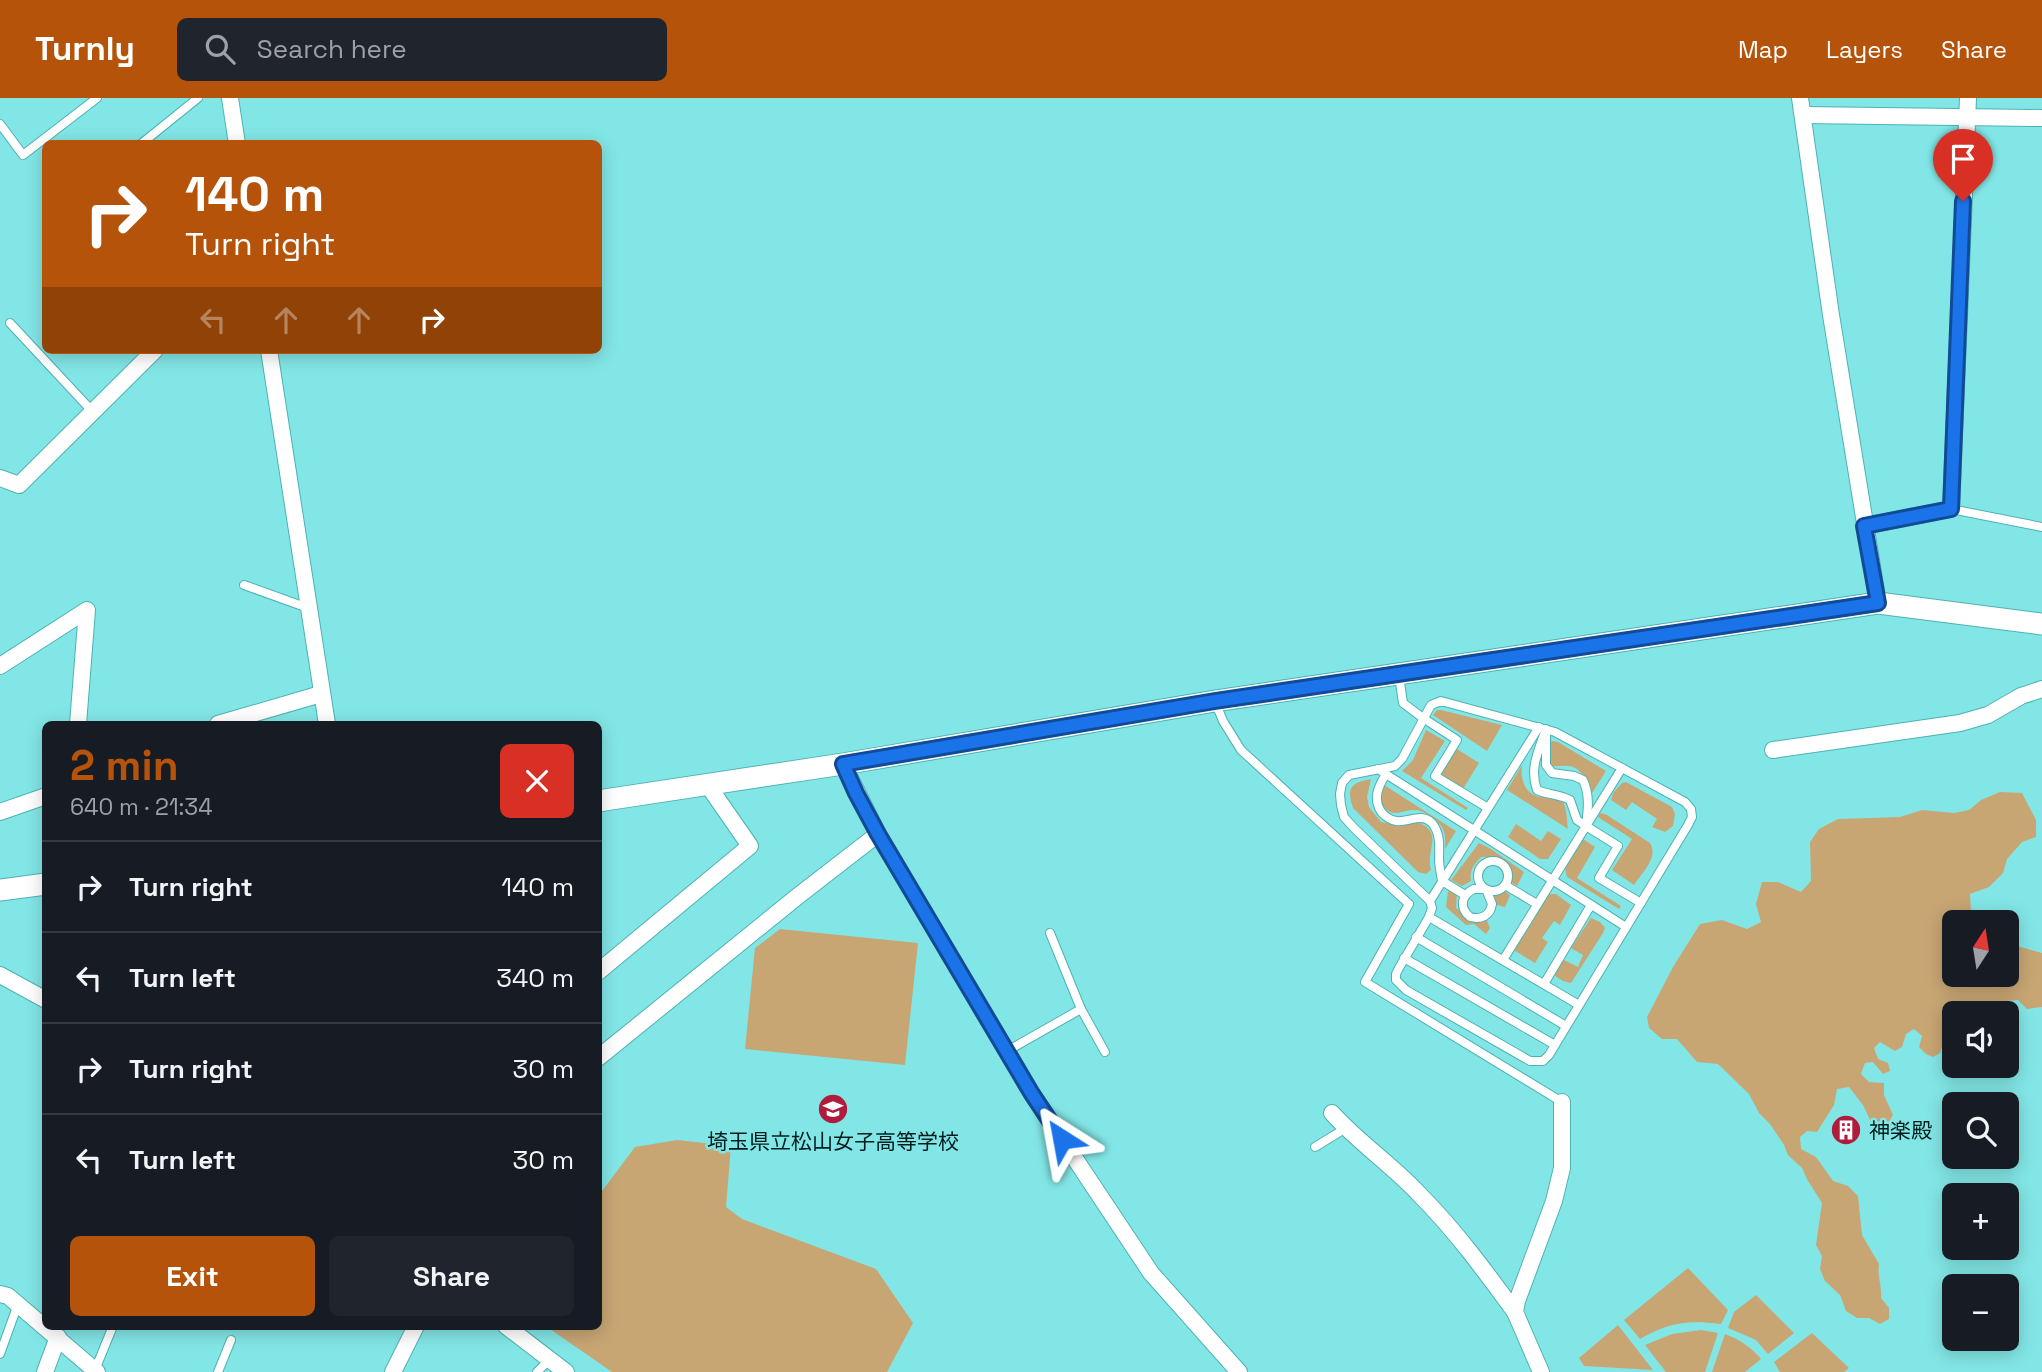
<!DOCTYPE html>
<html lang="en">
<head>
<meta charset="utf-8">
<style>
  body { margin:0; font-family:"Space Grotesk","Noto Sans JP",sans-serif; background:#20242c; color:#f1f3f6; height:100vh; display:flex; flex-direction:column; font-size:26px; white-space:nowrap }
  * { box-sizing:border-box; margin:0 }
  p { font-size:23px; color:#9ea1a6 }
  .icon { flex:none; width:38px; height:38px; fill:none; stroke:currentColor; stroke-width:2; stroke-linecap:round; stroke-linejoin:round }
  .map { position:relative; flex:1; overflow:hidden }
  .sheet { position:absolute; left:42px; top:623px; width:560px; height:609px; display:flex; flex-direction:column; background:#171b24; border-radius:10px; box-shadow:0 4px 18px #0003 }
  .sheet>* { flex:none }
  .banner { position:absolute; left:42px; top:42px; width:560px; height:214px; border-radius:10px; box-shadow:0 4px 18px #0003; background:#b45309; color:#fff; overflow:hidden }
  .needle { width:46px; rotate:12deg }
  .buttons { position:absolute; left:1942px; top:812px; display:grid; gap:14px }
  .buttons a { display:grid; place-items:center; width:77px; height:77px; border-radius:10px; background:#171b24; box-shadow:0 4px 18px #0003; font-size:35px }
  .pin { position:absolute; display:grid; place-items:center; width:60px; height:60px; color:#fff; margin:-72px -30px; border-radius:50% 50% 50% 0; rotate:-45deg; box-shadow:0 0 7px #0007 }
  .pin .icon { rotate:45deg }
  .me { position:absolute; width:77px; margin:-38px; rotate:326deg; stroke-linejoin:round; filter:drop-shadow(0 0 5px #0008) }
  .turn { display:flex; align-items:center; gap:24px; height:147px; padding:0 28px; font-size:32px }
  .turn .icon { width:91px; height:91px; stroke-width:2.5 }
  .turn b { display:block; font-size:49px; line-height:60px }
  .lanes { display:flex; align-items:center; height:66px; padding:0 28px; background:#0003; justify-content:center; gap:35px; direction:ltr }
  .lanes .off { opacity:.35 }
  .round { display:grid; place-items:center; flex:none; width:74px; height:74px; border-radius:10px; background:#20242c }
  .overview { display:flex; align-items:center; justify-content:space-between; height:119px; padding:0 28px }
  h1 { font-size:42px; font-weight:600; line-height:52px; color:#b45309 }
  .cta { display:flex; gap:14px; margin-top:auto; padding:14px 28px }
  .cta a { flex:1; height:80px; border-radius:10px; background:#b45309; color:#fff; font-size:28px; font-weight:600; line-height:80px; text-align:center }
  .cta a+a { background:#20242c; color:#f1f3f6 }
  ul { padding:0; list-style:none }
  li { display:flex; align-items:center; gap:21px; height:91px; padding:0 28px; border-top:2px solid #363941 }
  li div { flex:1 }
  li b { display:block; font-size:26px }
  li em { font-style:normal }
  header { display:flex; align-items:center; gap:42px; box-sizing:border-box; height:98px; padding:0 35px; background:#b45309; color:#fff }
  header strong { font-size:33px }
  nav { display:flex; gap:38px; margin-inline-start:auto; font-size:24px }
  .search { width:490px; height:63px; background:#20242c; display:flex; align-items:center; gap:18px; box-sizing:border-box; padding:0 24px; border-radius:10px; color:#9ea1a6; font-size:26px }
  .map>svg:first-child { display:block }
  .green { fill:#c8a674 }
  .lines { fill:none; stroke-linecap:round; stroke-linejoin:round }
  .service-casing { stroke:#4db2b3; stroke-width:10 }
  .minor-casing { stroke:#4db2b3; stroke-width:18 }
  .tertiary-casing { stroke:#4db2b3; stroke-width:23 }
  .service { stroke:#fff; stroke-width:8 }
  .minor { stroke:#fff; stroke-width:16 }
  .tertiary { stroke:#fff; stroke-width:21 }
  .route-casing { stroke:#114b97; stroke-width:18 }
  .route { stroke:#1a73e8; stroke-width:12 }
  .labels { text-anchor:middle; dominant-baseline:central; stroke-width:5; stroke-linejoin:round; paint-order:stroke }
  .poi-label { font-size:21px; fill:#001d1d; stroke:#83e6e6; text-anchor:start }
</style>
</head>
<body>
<header>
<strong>Turnly</strong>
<div class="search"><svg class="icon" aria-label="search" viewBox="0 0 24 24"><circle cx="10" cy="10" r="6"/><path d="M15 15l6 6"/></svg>Search here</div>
<nav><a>Map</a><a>Layers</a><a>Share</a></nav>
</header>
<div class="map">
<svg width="2042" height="1274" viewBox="0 0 2042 1274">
  <rect width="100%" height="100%" fill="#83e6e6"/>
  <g class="green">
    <path d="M1437 612H1441L1502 627 1487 653 1433 617Z"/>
    <path d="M1426 632 1445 643 1421 680 1468 710 1466 712 1402 673 1413 662Z"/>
    <path d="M1552 643 1558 644 1606 673 1589 700C1587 688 1585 670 1569 668 1563 667 1557 669 1551 668L1547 657 1549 645Z"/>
    <path d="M1457 651 1479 665 1463 691 1440 677Z"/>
    <path d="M1522 667C1520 682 1525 698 1543 699 1548 700 1554 696 1559 699 1567 704 1567 723 1568 731L1507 692Z"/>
    <path d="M1371 681 1367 699 1369 709 1381 724 1403 728 1415 723C1446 734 1425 751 1431 772L1426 776 1418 774 1353 710C1346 689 1351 685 1371 681Z"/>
    <path d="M1626 684 1672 709 1675 716 1673 728 1665 734 1652 729 1657 721 1632 704 1626 712 1611 702 1613 695 1622 685Z"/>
    <path d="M1384 687 1456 733 1445 751C1446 734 1444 727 1429 717 1423 714 1420 712 1413 712 1405 712 1398 717 1390 714 1384 711 1382 706 1379 701Z"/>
    <path d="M2000 694 2022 695 2036 722V739L2022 744 2007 761 2003 775 1989 789 1970 796 1971 814 1947 823 1955 849V877H2007V850L2017 848 2042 855V909L2027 911 2018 902 2006 903 2002 915H1955V937L1946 936 1940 955 1933 959 1926 956 1919 949 1922 938 1914 931 1906 936 1902 949 1895 953 1880 944 1874 950 1878 961 1888 965 1890 973 1883 976 1873 964 1865 965 1861 976 1869 984 1884 985V997L1893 1017 1886 1029 1872 1026 1863 1007 1849 989 1837 991 1834 1007 1817 1034 1807 1033 1800 1039 1801 1051 1816 1059 1833 1083 1848 1088 1858 1098 1862 1137 1879 1166C1877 1178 1882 1187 1881 1200L1889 1210V1221L1880 1226 1869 1220H1857L1846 1213 1840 1197 1825 1183 1820 1171 1822 1158 1816 1147 1822 1105 1808 1083 1802 1070 1788 1057 1784 1047 1770 1026 1759 1015 1749 996 1718 966 1697 964 1677 941H1662L1649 930 1647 919 1673 869 1700 826 1722 822 1747 831 1761 824 1756 806 1762 784H1778L1801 794 1811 783 1810 744 1819 731 1838 721 1900 719 1922 712 1954 715 1969 712 1981 702Z"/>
    <path d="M1600 715 1607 717 1650 745C1659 759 1642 775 1634 787L1612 772 1632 741 1598 719Z"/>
    <path d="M1516 726 1541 743 1548 733 1561 741 1548 761H1540L1508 739Z"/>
    <path d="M1583 741 1595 749 1577 780 1621 808 1619 811 1567 779 1565 770Z"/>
    <path d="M1479 745 1491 751 1524 774 1517 788 1509 783 1510 770 1494 759H1481C1474 766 1469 773 1471 783L1462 788 1451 782Z"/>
    <path d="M1501 791 1510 797 1505 809 1497 807 1487 823 1490 830 1486 836 1474 826 1466 827 1446 809 1448 793 1457 795 1456 810 1465 817 1479 821 1491 811 1494 796Z"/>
    <path d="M1549 796H1556L1571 807 1560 827 1554 823 1542 840 1548 844 1535 865 1515 853 1517 844Z"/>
    <path d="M1591 820 1600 824 1605 830 1603 835 1571 885 1563 883 1554 877 1564 862 1578 869 1583 857 1571 850Z"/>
    <path d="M780 831 918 845 905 967 745 951 755 850Z"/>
    <path d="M677 1042 731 1048 726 1109 742 1121 876 1171 913 1225 887 1274H612L547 1229 598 1228 599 1097 635 1049Z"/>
    <path d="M1688 1170 1728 1212 1721 1226C1687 1222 1670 1224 1640 1241L1624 1222Z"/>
    <path d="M1756 1197 1794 1235 1768 1256 1756 1242 1728 1230 1734 1214Z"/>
    <path d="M1618 1227 1653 1272 1584 1268 1579 1260Z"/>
    <path d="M1701 1232 1718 1235 1705 1274H1666L1645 1247 1672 1236Z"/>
    <path d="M1812 1235 1849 1270 1844 1274H1780L1774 1264Z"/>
    <path d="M1725 1236C1740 1242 1750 1248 1761 1261L1745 1274H1712Z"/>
  </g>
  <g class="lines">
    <g class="service-casing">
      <g id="service">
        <path d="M0 26 23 57 97 0"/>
        <path d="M141 46 198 0"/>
        <path d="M10 225 92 313"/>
        <path d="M1951 411 2042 429"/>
        <path d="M244 487 308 510"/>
        <path d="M1399 578 1403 605 1423 620 1457 642 1435 678 1488 710"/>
        <path d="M1441 603 1555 634 1685 704 1691 711 1692 719 1688 727 1549 957 1543 963H1530L1406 892 1396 882V876L1399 870 1429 819 1432 810 1430 803 1354 730 1344 719 1341 707 1340 696 1342 685 1349 677 1395 668 1402 661 1431 607Z"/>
        <path d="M1216 606 1223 623 1241 652 1409 806 1365 884 1562 1004"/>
        <path d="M1378 671 1626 829"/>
        <path d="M1386 676C1378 689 1372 701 1382 715 1386 719 1390 722 1396 723 1408 725 1421 714 1432 725 1441 736 1439 749 1439 761 1439 768 1441 776 1442 783L1465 797"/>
        <path d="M1586 728 1577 722 1570 702C1559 696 1548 697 1537 692 1529 670 1539 652 1546 631V667L1552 675 1574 678 1583 682C1590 697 1588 712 1586 728L1618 748 1599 780 1641 805"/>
        <circle cx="1493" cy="778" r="15"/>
        <path d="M1505 787 1537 806"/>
        <path d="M1474 791H1486L1492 806C1490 818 1481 822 1470 819 1459 810 1461 797 1474 791Z"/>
        <path d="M1430 803 1539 629"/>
        <path d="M1429 819 1579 907"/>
        <path d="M1050 835 1081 911"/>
        <path d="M1416 839 1566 928"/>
        <path d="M1404 860 1555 947"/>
        <path d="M1503 862 1622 670"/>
        <path d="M1544 886 1591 807"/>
        <path d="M1007 953 1081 911 1105 954"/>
        <path d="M1315 1049 1346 1030"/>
        <path d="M0 1256 18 1206"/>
        <path d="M95 1272 113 1228"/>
        <path d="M218 1274 231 1242"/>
        <path d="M537 1274 549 1262"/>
      </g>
    </g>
    <g class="minor-casing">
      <g id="minor">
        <path d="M230 0 237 46"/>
        <path d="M1800 0 1831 217 1878 505"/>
        <path d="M1803 17 2042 20"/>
        <path d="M269 252 327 626"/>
        <path d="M0 380 19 387 155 252"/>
        <path d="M1865 428 1951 411 1968 0"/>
        <path d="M0 568 87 512 78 626"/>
        <path d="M218 626 321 596"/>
        <path d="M1773 652 1960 625 1988 617 2021 598 2042 591"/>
        <path d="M843 666 878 736 1032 996 1151 1175 1239 1274"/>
        <path d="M0 714 46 698"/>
        <path d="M598 874 750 748 707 686"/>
        <path d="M0 877 46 902"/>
        <path d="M598 960 798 798 878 736"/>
        <path d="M1332 1015C1359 1045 1392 1067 1419 1096 1455 1132 1485 1173 1515 1214"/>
        <path d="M0 1196 8 1198 97 1274"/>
        <path d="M506 1228 566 1274"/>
        <path d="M45 1274 58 1239"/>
        <path d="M393 1274 416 1228"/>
        <path d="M1541 1274 1515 1214 1517 1203 1554 1103 1562 1070V1004"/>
      </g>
    </g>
    <g class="tertiary-casing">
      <g id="tertiary">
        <path d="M598 703 843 666 1215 603 1878 505 2042 526"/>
        <path d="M0 792 46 786"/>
      </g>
    </g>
    <use href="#service" class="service"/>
    <use href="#minor" class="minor"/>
    <use href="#tertiary" class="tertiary"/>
  </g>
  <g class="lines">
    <g class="route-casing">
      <path id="route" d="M1062 1041 1032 996 878 736 856 695 843 666 1215 603 1878 505 1864 428 1951 411 1963 103"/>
    </g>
    <use href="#route" class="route"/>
  </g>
  <defs>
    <g id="school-disc" transform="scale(1.575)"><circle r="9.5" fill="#b01c3d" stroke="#83e6e6"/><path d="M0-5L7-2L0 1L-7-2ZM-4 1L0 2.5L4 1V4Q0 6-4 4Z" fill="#fff"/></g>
    <g id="building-disc" transform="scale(1.575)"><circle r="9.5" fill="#b01c3d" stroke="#83e6e6"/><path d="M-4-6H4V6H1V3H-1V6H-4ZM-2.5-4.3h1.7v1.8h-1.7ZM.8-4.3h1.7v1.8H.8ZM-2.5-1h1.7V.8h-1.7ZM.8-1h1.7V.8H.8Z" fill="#fff"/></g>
  </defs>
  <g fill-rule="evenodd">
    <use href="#school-disc" x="833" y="1011"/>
    <use href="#building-disc" x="1846" y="1032"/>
  </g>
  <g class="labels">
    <g class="poi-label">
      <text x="1869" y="1032">神楽殿</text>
      <text x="833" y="1043" text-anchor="middle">埼玉県立松山女子高等学校</text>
    </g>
  </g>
</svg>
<div class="buttons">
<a><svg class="needle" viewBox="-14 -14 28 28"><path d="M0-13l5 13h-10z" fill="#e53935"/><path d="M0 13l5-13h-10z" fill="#9ea1a6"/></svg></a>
<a><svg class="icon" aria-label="sound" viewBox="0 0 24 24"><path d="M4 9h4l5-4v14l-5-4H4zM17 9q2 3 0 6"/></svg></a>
<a><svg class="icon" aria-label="search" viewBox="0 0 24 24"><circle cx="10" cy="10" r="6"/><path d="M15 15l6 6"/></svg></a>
<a>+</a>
<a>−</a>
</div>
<div class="pin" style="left:1963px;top:103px;background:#d93025"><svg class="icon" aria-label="arrive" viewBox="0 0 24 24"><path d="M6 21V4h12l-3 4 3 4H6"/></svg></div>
<svg class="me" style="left:1062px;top:1041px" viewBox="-20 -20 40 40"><path d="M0-17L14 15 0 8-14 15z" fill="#1a73e8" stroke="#fff" stroke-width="4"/></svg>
<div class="banner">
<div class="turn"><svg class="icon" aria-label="right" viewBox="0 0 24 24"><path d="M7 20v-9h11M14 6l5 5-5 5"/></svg><div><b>140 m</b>Turn right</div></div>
<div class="lanes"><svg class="icon off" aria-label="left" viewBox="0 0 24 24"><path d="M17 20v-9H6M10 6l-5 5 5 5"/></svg><svg class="icon off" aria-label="ahead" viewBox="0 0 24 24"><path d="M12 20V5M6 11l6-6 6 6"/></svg><svg class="icon off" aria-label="ahead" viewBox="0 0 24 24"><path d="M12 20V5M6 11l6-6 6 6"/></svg><svg class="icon" aria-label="right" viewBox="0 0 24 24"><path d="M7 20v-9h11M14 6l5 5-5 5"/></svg></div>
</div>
<section class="sheet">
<div class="overview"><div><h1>2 min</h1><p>640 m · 21:34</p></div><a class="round" style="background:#d93025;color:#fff"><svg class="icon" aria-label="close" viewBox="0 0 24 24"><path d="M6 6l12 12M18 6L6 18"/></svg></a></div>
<ul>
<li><svg class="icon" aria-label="right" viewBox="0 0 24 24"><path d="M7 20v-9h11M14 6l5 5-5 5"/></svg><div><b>Turn right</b></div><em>140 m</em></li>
<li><svg class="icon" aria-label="left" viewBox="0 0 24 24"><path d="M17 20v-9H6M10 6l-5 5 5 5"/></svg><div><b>Turn left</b></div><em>340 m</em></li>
<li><svg class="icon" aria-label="right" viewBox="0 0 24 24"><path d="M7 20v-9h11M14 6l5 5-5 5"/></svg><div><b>Turn right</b></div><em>30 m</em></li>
<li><svg class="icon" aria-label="left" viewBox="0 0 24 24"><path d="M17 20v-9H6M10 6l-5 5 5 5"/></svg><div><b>Turn left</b></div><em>30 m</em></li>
</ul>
<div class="cta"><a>Exit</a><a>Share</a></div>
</section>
</div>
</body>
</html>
